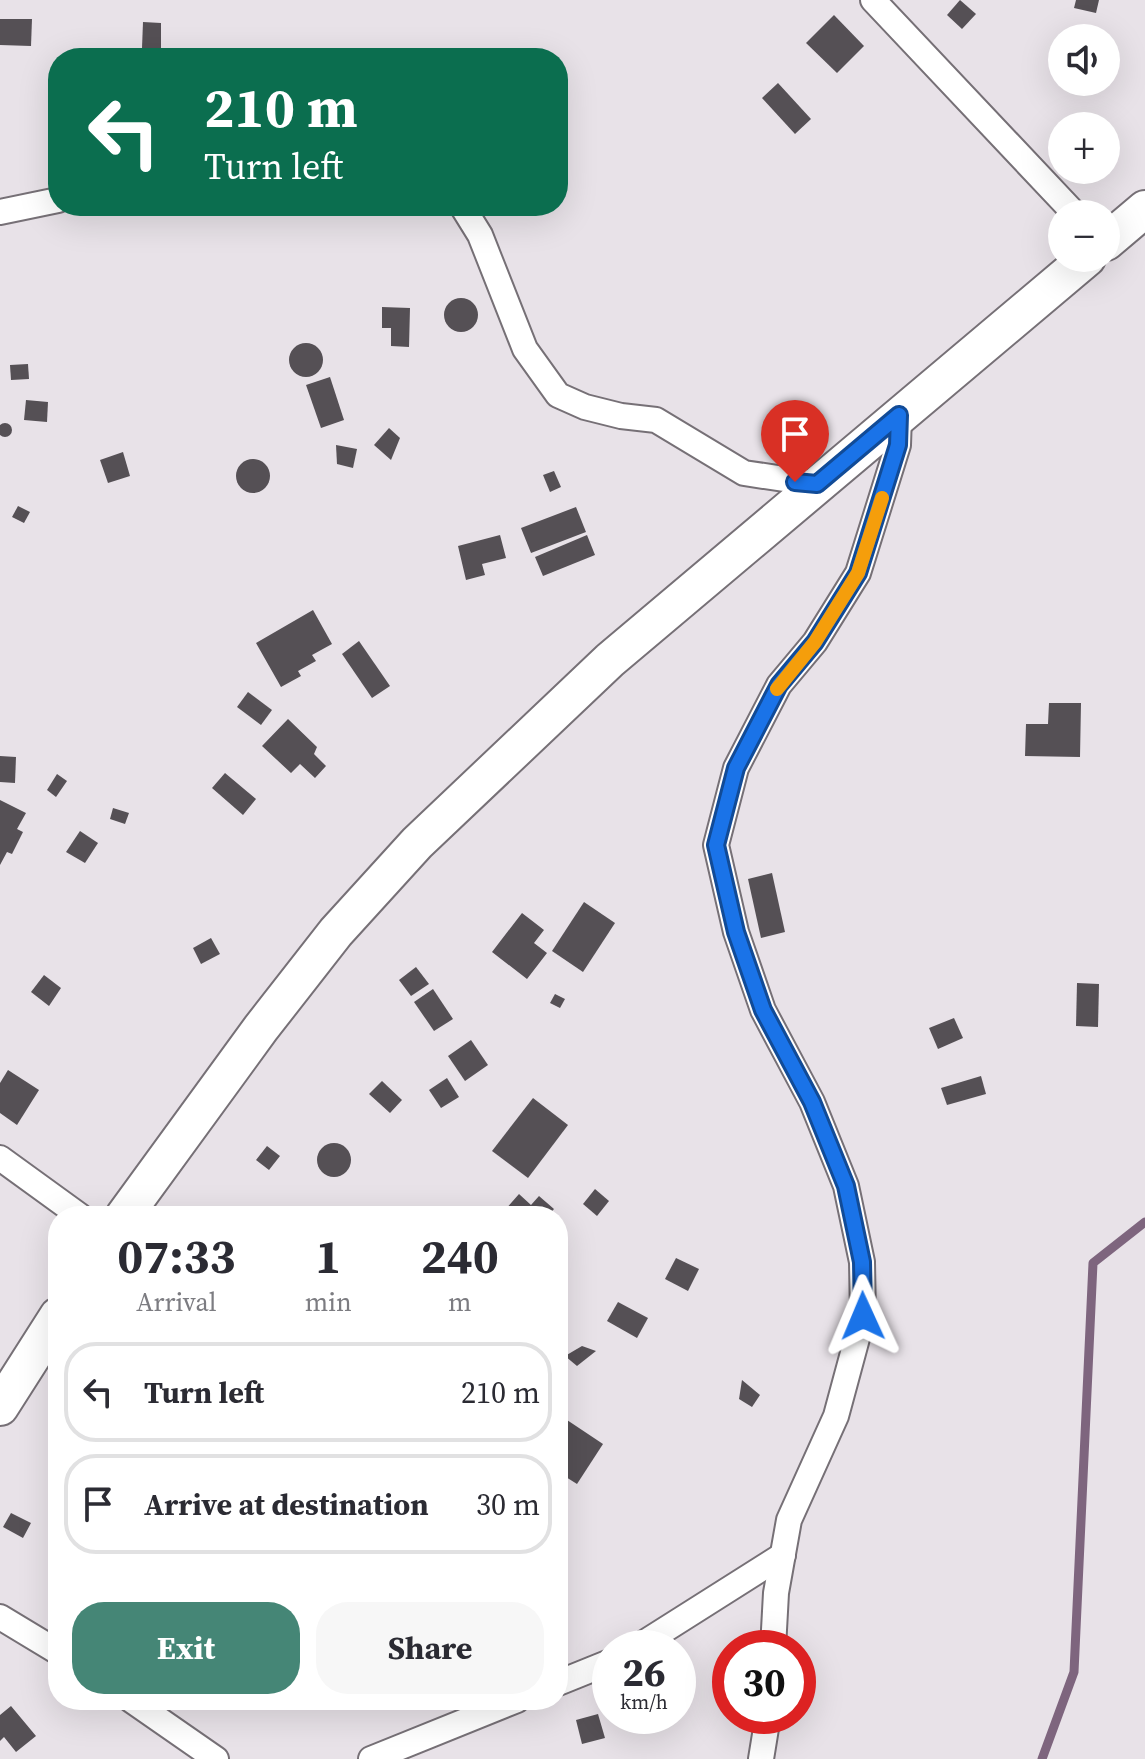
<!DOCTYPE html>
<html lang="en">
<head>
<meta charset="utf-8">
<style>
  body { margin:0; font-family:"Source Serif 4",serif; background:#f7f7f7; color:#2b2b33; height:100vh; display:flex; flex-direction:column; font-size:30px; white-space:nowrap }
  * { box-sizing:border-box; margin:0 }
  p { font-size:26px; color:#7c7c81 }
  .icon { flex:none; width:44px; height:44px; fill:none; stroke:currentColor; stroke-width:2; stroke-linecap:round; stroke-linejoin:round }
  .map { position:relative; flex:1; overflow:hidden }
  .details { position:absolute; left:48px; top:1206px; width:520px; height:504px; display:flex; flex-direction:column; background:#fff; border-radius:32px; box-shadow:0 8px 32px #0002 }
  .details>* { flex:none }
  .hud { position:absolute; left:48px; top:48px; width:520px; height:168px; border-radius:32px; box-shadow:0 8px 32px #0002; background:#0b6e4f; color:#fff; overflow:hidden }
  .buttons { position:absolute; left:1048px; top:24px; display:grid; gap:16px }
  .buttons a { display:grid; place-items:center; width:72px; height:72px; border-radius:50%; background:#fff; box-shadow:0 8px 32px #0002; font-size:40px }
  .speed { position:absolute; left:592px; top:1630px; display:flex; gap:16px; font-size:40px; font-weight:700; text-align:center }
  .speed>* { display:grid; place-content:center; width:104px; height:104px; border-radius:50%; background:#fff; box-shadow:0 8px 32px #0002; line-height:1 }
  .speed small { font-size:20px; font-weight:400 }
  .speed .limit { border:12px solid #d22; background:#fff; color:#111 }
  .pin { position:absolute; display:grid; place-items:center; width:68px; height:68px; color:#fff; margin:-82px -34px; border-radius:50% 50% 50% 0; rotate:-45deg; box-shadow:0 0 8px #0007 }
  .pin .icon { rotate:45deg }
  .me { position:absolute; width:88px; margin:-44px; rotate:359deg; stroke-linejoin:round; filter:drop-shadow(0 0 6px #0008) }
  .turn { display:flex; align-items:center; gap:28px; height:168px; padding:0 24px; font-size:36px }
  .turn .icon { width:104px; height:104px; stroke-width:2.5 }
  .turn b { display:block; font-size:56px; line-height:68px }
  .eta { display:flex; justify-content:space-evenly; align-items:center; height:136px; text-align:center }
  .eta b { font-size:48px; font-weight:700; line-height:56px }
  .cta { display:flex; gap:16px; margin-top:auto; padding:16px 24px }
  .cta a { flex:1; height:92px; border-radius:32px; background:#458676; color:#fff; font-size:32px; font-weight:700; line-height:92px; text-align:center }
  .cta a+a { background:#f7f7f7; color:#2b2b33 }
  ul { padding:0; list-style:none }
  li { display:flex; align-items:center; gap:24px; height:100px; margin:0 16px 12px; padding:0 8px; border:4px solid #e1e1e2; border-radius:32px }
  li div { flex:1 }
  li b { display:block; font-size:30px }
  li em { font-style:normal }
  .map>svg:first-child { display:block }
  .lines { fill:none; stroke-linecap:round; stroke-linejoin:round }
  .stream { stroke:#7e657e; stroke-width:9 }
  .building { fill:#555055 }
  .street-casing { stroke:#767076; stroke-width:28 }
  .secondary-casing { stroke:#767076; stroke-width:40 }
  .street { stroke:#fff; stroke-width:24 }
  .secondary { stroke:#fff; stroke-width:36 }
  .route-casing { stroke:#114b97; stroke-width:20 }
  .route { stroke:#1a73e8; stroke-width:14 }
  .slow { stroke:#f59e0b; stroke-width:14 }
</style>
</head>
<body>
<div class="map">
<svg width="1145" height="1759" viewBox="0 0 1145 1759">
  <rect width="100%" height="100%" fill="#e8e2e8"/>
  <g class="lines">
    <path class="stream" d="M1042 1759 1074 1672 1093 1263 1145 1222"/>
  </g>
  <g class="building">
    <path d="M960 0 976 14 962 29 947 15Z"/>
    <path d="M1076 0H1099L1096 13 1074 8Z"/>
    <path d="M834 15 864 46 837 73 806 43Z"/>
    <path d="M0 19H32L31 46 0 45Z"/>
    <path d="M143 22 161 23V48H142Z"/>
    <path d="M778 83 811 119 795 134 762 98Z"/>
    <circle cx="461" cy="315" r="17"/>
    <path d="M382 307 410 308 409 347 391 346V328H382Z"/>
    <circle cx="306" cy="360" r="17"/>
    <path d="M28 364 29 379 11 380 10 365Z"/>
    <path d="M330 377 344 420 321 428 306 385Z"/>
    <path d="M26 400 48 402 47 422 24 420Z"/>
    <circle cx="5" cy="430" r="7"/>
    <path d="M389 428 400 438 391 460 374 445Z"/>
    <path d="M336 445 357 449 353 468 337 464Z"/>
    <path d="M123 452 130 476 108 483 100 460Z"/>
    <circle cx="253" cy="476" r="17"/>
    <path d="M554 471 561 487 550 492 543 475Z"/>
    <path d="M18 506 30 512 24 523 12 517Z"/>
    <path d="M576 507 586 532 531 553 521 528Z"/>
    <path d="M500 535 506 558 482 564 485 575 466 580 458 546Z"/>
    <path d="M587 535 595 555 543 576 535 557Z"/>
    <path d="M313 610 332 644 312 655 316 661 298 671 301 676 281 687 256 643Z"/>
    <path d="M359 641 390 686 372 698 342 654Z"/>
    <path d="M248 692 272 710 261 725 237 707Z"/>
    <path d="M1049 703H1081L1080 757 1025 756 1026 724H1048Z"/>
    <path d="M288 719 317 747 314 754 326 766 315 778 300 764 291 773 262 746Z"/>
    <path d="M0 756 16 757 15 783 0 782Z"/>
    <path d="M225 773 256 799 243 815 212 788Z"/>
    <path d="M57 774 67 781 56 797 47 790Z"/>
    <path d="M0 800 26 813 17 829 23 832 12 854 7 852 0 865Z"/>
    <path d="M113 808 129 813 125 824 110 819Z"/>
    <path d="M80 831 98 843 85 863 66 852Z"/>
    <path d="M772 873 785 932 761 938 748 879Z"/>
    <path d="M584 902 615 923 583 972 552 951Z"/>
    <path d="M522 913 544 930 534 943 547 953 527 979 492 952Z"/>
    <path d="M211 938 220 954 201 964 193 948Z"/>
    <path d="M416 967 429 984 411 996 399 980Z"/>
    <path d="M44 975 61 988 49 1006 31 992Z"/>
    <path d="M1077 983 1099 984 1098 1027 1076 1026Z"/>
    <path d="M433 989 453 1019 434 1031 414 1002Z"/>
    <path d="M555 994 565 999 560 1008 550 1003Z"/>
    <path d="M954 1018 963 1038 938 1049 929 1028Z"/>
    <path d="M471 1040 488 1065 465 1081 448 1056Z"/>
    <path d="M8 1070 39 1090 17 1125 0 1113V1083Z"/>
    <path d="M981 1076 986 1094 947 1105 941 1088Z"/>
    <path d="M447 1078 459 1097 441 1108 429 1090Z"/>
    <path d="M382 1081 402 1100 390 1113 369 1094Z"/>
    <path d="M533 1098 568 1125 528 1178 492 1151Z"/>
    <circle cx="334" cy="1160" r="17"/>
    <path d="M267 1146 280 1156 269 1170 256 1160Z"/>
    <path d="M595 1189 609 1201 597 1216 583 1204Z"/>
    <path d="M519 1194 531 1205 539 1196 554 1209 548 1216H510L504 1211Z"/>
    <path d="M676 1258 699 1269 688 1291 665 1279Z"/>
    <path d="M618 1302 648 1318 637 1338 607 1321Z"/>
    <path d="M558 1330 567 1336 558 1352Z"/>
    <path d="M582 1346 596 1351 577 1366 565 1356Z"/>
    <path d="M742 1380 760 1395 752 1407 739 1399Z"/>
    <path d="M558 1414 603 1444 577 1484 558 1472Z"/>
    <path d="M11 1513 31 1523 23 1538 3 1527Z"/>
    <path d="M11 1706 36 1736 16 1752 4 1737 0 1741V1715Z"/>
    <path d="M598 1714 605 1738 582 1744 576 1720Z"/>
  </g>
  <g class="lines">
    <g class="street-casing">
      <g id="street">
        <path d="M873 0 1075 214"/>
        <path d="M462 206 480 235 525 349 558 395 585 407 621 416 656 420 744 473 817 484"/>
        <path d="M0 212 58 200"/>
        <path d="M0 1158 80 1216"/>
        <path d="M0 1617 58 1652"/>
        <path d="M636 1648 783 1555"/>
        <path d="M773 1648 776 1593 789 1520 836 1416 863 1316 862 1262 846 1186 812 1102 763 1010 736 932 716 845 736 768 779 685 815 642 858 573 898 445 899 415"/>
        <path d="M558 1683 610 1662"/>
        <path d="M131 1700 216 1759"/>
        <path d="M371 1759 517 1700"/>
        <path d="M761 1759 768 1716"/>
      </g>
    </g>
    <g class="secondary-casing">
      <g id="secondary">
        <path d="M1106 242 1145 209"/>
        <path d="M124 1216 261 1028 336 932 417 843 610 660 1087 258"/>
        <path d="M0 1407 58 1316"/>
      </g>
    </g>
    <use href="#street" class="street"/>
    <use href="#secondary" class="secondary"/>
  </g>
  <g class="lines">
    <g class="route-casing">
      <path id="route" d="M795 482 817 484 899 415 898 445 858 573 815 642 779 685 736 768 716 845 736 932 763 1010 812 1102 846 1186 862 1262 863 1316"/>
    </g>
    <use href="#route" class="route"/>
    <path class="slow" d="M777 689 815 642 858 573 882 498"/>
  </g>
</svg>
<div class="buttons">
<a><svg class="icon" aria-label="sound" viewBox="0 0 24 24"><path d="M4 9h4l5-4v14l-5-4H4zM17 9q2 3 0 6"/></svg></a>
<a>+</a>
<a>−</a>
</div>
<div class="speed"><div>26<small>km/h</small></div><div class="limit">30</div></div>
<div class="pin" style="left:795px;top:482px;background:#d93025"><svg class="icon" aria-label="arrive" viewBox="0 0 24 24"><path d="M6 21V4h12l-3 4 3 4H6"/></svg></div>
<svg class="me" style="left:863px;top:1316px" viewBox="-20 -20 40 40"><path d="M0-17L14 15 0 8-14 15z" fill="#1a73e8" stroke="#fff" stroke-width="4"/></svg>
<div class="hud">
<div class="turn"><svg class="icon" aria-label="left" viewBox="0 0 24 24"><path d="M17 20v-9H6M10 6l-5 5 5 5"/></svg><div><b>210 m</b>Turn left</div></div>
</div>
<section class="details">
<div class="eta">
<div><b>07:33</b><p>Arrival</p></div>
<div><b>1</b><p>min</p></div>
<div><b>240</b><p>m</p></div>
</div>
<ul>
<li><svg class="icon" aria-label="left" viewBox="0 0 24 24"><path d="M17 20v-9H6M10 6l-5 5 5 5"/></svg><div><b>Turn left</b></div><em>210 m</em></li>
<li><svg class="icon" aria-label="arrive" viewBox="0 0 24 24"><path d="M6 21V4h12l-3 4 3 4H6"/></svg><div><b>Arrive at destination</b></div><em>30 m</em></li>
</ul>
<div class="cta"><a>Exit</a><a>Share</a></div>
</section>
</div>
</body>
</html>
